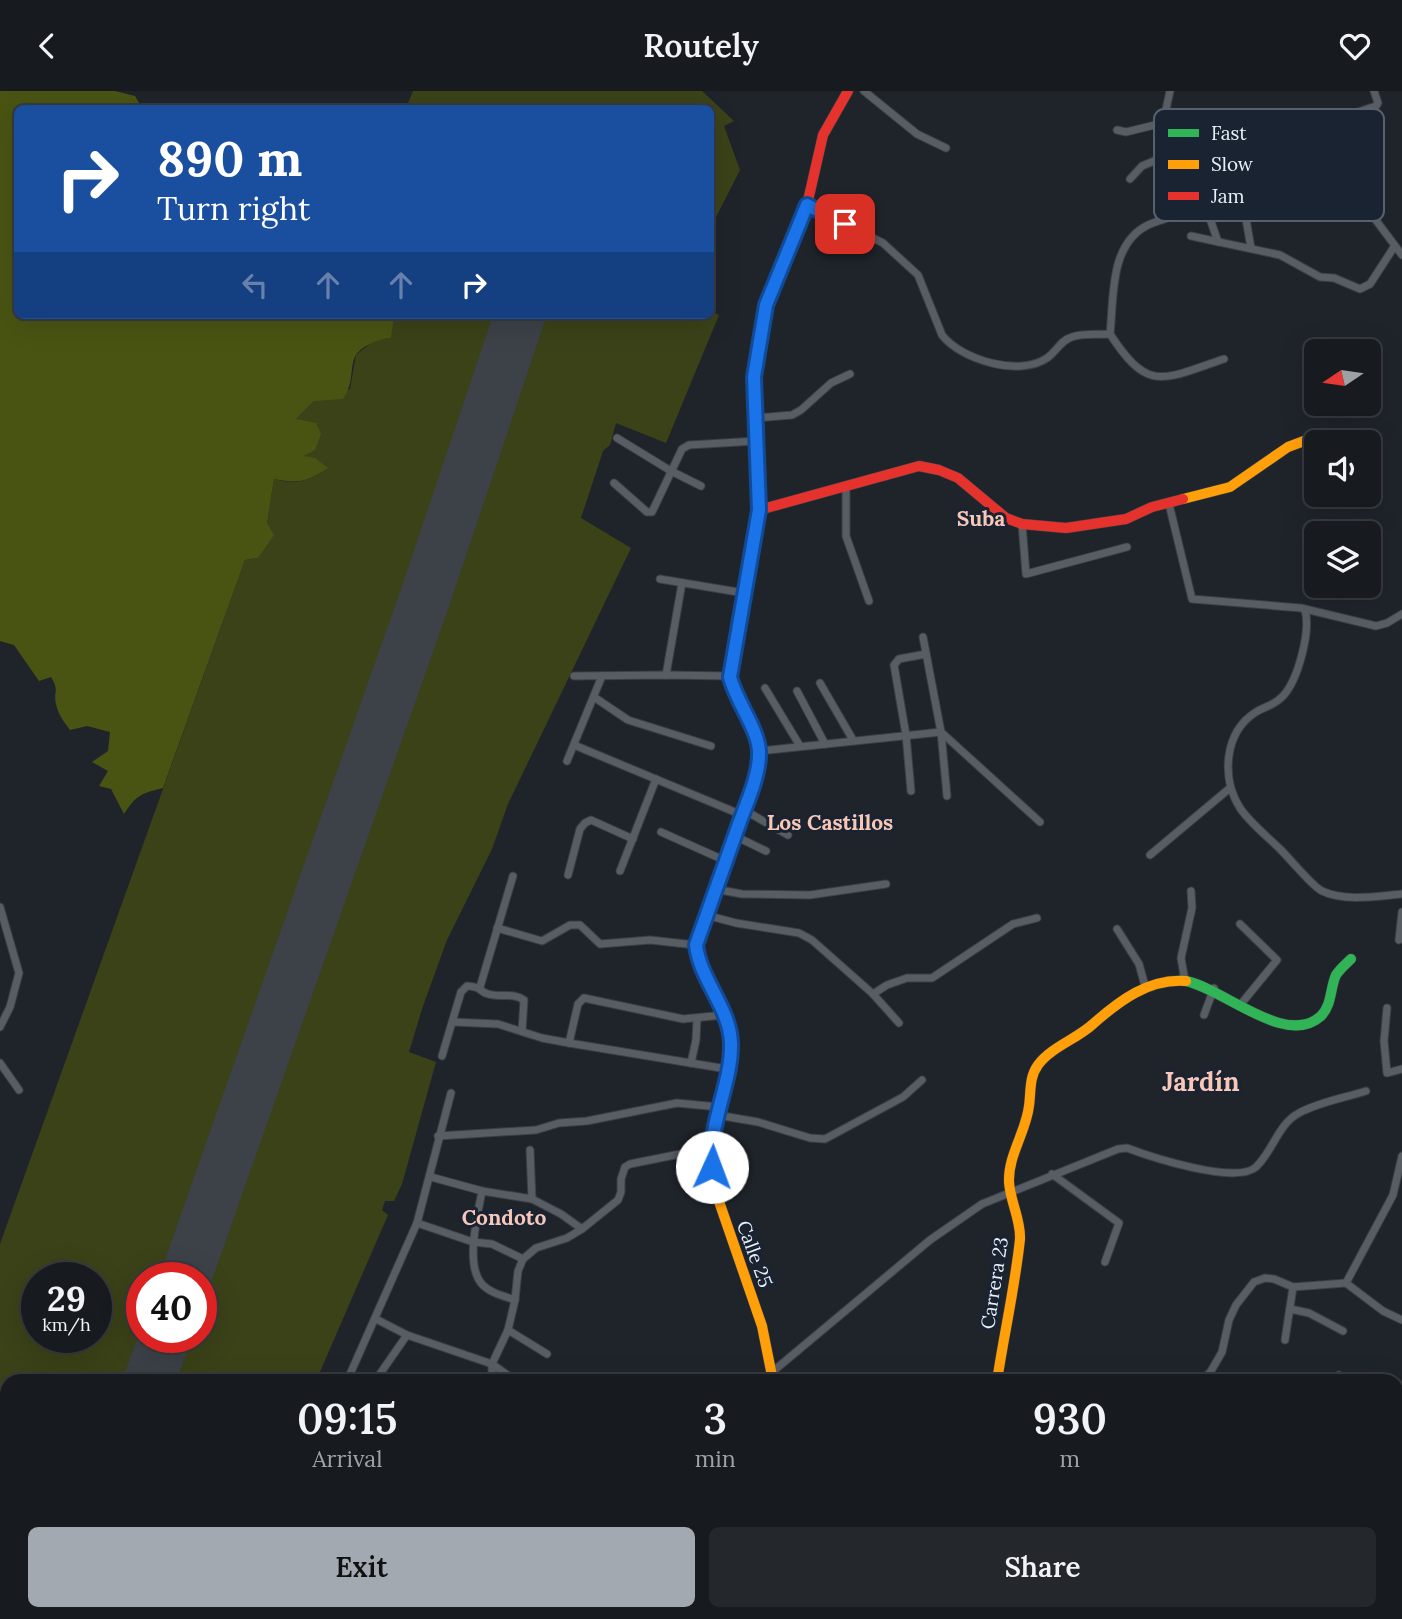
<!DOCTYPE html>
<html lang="en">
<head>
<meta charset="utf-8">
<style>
  body { margin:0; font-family:Lora,serif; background:#24282d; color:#f1f3f6; height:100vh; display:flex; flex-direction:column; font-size:26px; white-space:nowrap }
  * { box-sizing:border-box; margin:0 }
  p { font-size:23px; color:#9ea1a5 }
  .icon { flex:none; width:38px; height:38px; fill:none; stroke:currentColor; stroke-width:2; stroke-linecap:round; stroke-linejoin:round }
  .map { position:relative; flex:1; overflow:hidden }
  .side { position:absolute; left:0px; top:1283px; width:1404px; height:247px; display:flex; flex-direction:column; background:#171b20; border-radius:21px 21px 0 0; box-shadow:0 7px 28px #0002,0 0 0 2px #36393e }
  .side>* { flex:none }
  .top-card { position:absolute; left:14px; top:14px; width:700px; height:214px; border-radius:10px; box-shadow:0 7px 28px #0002,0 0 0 2px #36393e; background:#1a4fa0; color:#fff; overflow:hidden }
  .needle { width:46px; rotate:257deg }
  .controls { position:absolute; left:1304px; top:248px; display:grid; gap:14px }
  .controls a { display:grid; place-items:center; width:77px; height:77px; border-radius:10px; background:#171b20; box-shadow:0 7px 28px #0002,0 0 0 2px #36393e; font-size:35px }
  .speed { position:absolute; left:21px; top:1171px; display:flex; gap:14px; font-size:35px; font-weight:700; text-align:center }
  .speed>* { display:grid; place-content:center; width:91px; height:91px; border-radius:50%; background:#171b20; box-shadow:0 7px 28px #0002,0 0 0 2px #36393e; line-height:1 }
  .speed small { font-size:18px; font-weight:400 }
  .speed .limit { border:10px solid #d22; background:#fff; color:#111 }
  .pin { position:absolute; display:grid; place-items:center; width:60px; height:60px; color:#fff; margin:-30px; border-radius:14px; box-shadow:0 4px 10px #0006 }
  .me { position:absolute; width:77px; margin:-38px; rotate:2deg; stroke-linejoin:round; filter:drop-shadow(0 0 5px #0008) }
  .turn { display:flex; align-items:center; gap:24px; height:147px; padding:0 28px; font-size:32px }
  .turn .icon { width:91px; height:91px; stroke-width:2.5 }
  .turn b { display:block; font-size:49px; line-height:60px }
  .lanes { display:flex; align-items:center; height:66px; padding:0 28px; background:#0003; justify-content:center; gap:35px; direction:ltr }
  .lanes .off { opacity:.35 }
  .eta { display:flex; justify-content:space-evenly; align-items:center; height:119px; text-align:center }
  .eta b { font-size:42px; font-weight:600; line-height:49px }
  .primary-button { display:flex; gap:14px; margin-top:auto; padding:14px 28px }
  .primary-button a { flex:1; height:80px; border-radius:10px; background:#a2a9b1; color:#111; font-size:28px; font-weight:600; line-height:80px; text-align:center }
  .primary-button a+a { background:#24282d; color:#f1f3f6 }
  header { display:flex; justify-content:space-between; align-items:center; height:91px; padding:0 28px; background:#171b20; font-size:32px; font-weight:600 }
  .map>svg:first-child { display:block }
  .green { fill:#3b4218; fill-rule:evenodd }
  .forest { fill:#495413 }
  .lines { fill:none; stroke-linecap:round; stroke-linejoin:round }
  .taxiway { stroke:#3c4248; stroke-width:21 }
  .runway { stroke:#3c4248; stroke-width:51 }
  .street-casing { stroke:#3a3f45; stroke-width:9 }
  .fast-casing { stroke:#3a3f45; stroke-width:11 }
  .slow-casing { stroke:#3a3f45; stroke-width:11 }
  .jam-casing { stroke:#3a3f45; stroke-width:11 }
  .street { stroke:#585d63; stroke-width:7 }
  .fast { stroke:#30b455; stroke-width:10 }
  .slow { stroke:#ff9f0a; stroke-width:10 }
  .jam { stroke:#e5322d; stroke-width:10 }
  .route-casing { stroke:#114b97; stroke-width:18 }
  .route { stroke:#1a73e8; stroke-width:12 }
  .labels { text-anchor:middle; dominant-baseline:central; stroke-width:6; stroke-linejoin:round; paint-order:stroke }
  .street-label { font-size:19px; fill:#e8f0f9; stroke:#192331 }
  .neighbourhood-label { font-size:21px; font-weight:bold; fill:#f8c7b8; stroke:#192331 }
  .district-label { font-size:26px; font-weight:bold; fill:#f8c7b8; stroke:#192331 }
  .key { fill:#192331; stroke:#57606d; stroke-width:2 }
  .key-label { font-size:19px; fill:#e8f0f9 }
</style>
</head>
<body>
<header><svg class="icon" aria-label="back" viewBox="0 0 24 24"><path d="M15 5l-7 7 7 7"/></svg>Routely<svg class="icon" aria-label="heart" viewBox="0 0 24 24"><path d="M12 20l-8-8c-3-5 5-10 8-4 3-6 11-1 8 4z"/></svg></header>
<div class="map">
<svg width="1402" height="1528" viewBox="0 0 1402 1528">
  <rect width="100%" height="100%" fill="#1f242b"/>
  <g class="green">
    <path d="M413 0H702L734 30 724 35 740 79 711 136 710 18 406 17Z"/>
    <path d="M711 220 719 224 666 352 616 332 610 354 603 360 581 427 631 457 508 713 492 758 447 849 423 915 409 961 436 971 402 1093 394 1110H385L382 1119 388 1124 316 1290H169L184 1246H201V1195L536 224H710Z"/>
    <path d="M394 224H497L162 1186H142V1245L126 1290H7V1522L45 1523 43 1528H0V1153L245 469 258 467 267 432 274 388C298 394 307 391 327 377L302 365 295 329 314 310 350 298 356 264 376 248 390 246ZM37 1186H96V1246H37Z"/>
  </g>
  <path class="forest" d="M0 0H115L135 5 142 17 18 18V224H394L391 247C380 247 362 255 356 264 349 275 355 291 343 308L314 310 296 328 316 332 321 343 315 359 303 365 315 367 328 377C306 391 299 393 274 388L267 432 274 444 258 467 245 469 163 697C142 702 136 704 124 723L111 698 99 695 108 680 92 671 108 660 110 641 87 635 70 639C64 631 58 623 56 613 53 600 60 601 51 586L39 590 14 554 0 550Z"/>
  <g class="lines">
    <g class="taxiway">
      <path d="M124 1522 126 1528"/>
      <path d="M151 1528 158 1523"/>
    </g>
    <g class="runway">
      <path d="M186 1186 428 498 520 224"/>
      <path d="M149 1290 165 1246"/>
      <path d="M65 1528 67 1522"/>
    </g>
    <g class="street-casing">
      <g id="street">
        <path d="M864 0 917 43 946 57"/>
        <path d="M1170 0 1163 32 1176 53 1203 73 1206 116 1218 151"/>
        <path d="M1374 0 1378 12 1376 15 1340 27 1336 34 1375 128 1402 164"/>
        <path d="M1117 39 1126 41 1163 32"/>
        <path d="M1243 75 1242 105 1251 157"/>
        <path d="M1130 88 1142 75 1166 65 1176 53"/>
        <path d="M807 114 883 152 918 184 942 244C961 269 1020 286 1047 267 1056 261 1061 249 1072 246 1083 242 1098 244 1110 243 1149 303 1163 288 1224 268"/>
        <path d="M1191 145 1280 164 1320 186 1334 187 1360 198 1370 193 1394 156"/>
        <path d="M1110 243C1114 207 1109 153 1148 134 1166 126 1187 122 1206 116"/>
        <path d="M755 327 792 324 801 319 831 292 850 283"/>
        <path d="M617 347 671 380 701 395"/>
        <path d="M614 392 647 421H652L682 358 689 354 756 350"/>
        <path d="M846 396V445L869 510"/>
        <path d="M1169 413 1192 508 1301 517 1376 535 1387 532 1402 523"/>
        <path d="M1022 433 1026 483 1127 456"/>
        <path d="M660 488 744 502"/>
        <path d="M1305 519C1311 540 1298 589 1283 605 1275 614 1266 615 1256 621 1224 641 1221 687 1240 717 1250 732 1268 746 1281 759 1290 768 1313 796 1322 800 1345 811 1378 805 1402 803"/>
        <path d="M923 546 941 641 947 705"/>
        <path d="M666 584 682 492"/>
        <path d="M574 585 666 584 730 585"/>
        <path d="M820 592 853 649"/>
        <path d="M765 597 800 655"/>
        <path d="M797 600 825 653"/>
        <path d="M594 606 628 629 711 655"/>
        <path d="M574 654 742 724"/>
        <path d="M759 660 941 641 1040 731"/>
        <path d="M567 670 602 585"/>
        <path d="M911 700 906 644 894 574 899 568 926 563"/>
        <path d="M744 719 788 744"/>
        <path d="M661 741 726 770"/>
        <path d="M735 745 766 760"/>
        <path d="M1150 764 1230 697"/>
        <path d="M620 780 656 688"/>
        <path d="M568 784 580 738 585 732 591 729 633 748"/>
        <path d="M715 798 742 803 810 804 886 793"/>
        <path d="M0 816 19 882 10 916 0 936"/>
        <path d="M706 824 736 832 799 842 812 849 873 903 899 932"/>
        <path d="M1240 833 1277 869 1241 913"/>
        <path d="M497 837 542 850 570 834H580L600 853 650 849 696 854"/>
        <path d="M1117 838 1139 873 1145 895"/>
        <path d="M1399 849 1402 821"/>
        <path d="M1185 890 1181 867 1192 817 1191 800"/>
        <path d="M480 896 513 785"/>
        <path d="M873 903 887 894 907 887H932L1013 833 1037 827"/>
        <path d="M1387 917 1384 950 1387 982 1402 978"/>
        <path d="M1204 924 1214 897"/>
        <path d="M453 931 498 933 542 947 569 952 727 978"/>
        <path d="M569 952 578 913 584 907 683 928 724 924"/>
        <path d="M442 965 461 901 467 895C483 896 478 900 488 903 500 907 513 901 524 909L522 940"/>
        <path d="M0 972 19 999"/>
        <path d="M691 972 696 949 697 928"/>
        <path d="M717 1024 758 1031 810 1047 825 1048 903 1006 922 989"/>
        <path d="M438 1045 536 1039 559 1032 587 1030 677 1012 719 1016"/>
        <path d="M530 1059 532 1108"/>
        <path d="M1052 1083 1119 1132 1105 1171"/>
        <path d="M431 1086 482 1100 532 1108 561 1123 582 1138"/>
        <path d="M482 1100C478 1123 465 1172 481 1192 489 1202 504 1205 515 1209"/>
        <path d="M417 1132 473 1151 492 1153 523 1168"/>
        <path d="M1346 1192 1393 1104 1402 1065"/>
        <path d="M1346 1192 1383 1220 1402 1229"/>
        <path d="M1290 1218 1309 1222 1343 1240"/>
        <path d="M376 1228 407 1244 492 1273 516 1290"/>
        <path d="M508 1239 547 1263"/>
        <path d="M1285 1249 1293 1196"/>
        <path d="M771 1282 930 1149 982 1113 1118 1058 1127 1057C1151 1066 1236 1094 1256 1076 1273 1060 1278 1033 1299 1022 1319 1011 1344 1007 1366 1000"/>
        <path d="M347 1290 417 1132 451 1002"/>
        <path d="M375 1290 407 1244"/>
        <path d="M492 1290V1273L508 1239 515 1209 518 1180 523 1168 536 1157 567 1147 582 1138 618 1109 621 1101V1088L625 1076 630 1073 710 1057"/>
        <path d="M1107 1290 1109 1286"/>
        <path d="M1202 1290 1211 1280 1222 1261 1229 1229 1236 1214 1254 1191 1265 1187 1274 1188 1293 1196 1346 1192"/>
        <path d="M1337 1290 1339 1284"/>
        <path d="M635 1522 638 1528"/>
        <path d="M1066 1522 1070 1528"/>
        <path d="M1155 1522 1156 1528"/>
        <path d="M928 1528 932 1522"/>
      </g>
    </g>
    <g class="fast-casing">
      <g id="fast">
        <path d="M1186 890C1225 898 1286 957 1321 925 1332 914 1330 897 1336 884 1340 878 1346 873 1351 868"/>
        <path d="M729 962C736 926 700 892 696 854L752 697 759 669 755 643 730 585 759 419 757 361"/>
        <path d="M528 1528 531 1522"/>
        <path d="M1102 1528 1107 1522"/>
      </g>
    </g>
    <g class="slow-casing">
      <g id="slow">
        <path d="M1183 408 1230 396 1288 356 1312 347 1351 352"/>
        <path d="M729 962 710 1057 714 1096 762 1235 773 1290"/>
        <path d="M997 1290C1004 1243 1015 1196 1020 1148 1021 1129 1010 1110 1009 1091 1008 1064 1026 1041 1029 1015 1031 1001 1029 986 1038 974 1051 956 1077 948 1093 933 1119 910 1149 887 1186 890"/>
        <path d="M1396 1497 1402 1496"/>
        <path d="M754 1522 775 1528"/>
        <path d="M839 1522V1528"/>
      </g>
    </g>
    <g class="jam-casing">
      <g id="jam">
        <path d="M757 361 754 286 766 214 807 114 823 44 848 0"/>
        <path d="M759 419 919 375 939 379 958 387 1006 427 1022 433 1066 437 1126 428 1152 416 1183 408"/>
        <path d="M494 1522 507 1528"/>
        <path d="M324 1528 327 1522"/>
      </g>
    </g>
    <use href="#street" class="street"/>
    <use href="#fast" class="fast"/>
    <use href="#slow" class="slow"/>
    <use href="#jam" class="jam"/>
  </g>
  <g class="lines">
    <g class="route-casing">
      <path id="route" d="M712 1076C708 1032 732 993 731 952 730 917 700 889 696 854 710 814 725 773 739 733 747 711 760 684 759 660 758 638 736 610 730 586L759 419 754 286 766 214 807 114 845 133"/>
    </g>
    <use href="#route" class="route"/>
  </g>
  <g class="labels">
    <g class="street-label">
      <text transform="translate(755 1163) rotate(70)">Calle 25</text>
      <text transform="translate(994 1192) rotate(-81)">Carrera 23</text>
    </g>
    <g class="neighbourhood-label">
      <text x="981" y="427">Suba</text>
      <text x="830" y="731">Los Castillos</text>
      <text x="504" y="1126">Condoto</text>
    </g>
    <g class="district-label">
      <text x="1201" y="990">Jardín</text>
    </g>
  </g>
  <rect x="1154" y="18" width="230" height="112" rx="10" class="key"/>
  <rect x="1168" y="38" width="31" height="8" fill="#30b455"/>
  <rect x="1168" y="69" width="31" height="9" fill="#ff9f0a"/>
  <rect x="1168" y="101" width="31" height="8" fill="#e5322d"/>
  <g class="key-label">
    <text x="1211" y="49">Fast</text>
    <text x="1211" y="80">Slow</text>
    <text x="1211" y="112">Jam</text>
  </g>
</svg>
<div class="controls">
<a><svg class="needle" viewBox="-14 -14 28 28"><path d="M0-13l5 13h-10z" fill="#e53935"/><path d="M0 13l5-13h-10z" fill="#9ea1a5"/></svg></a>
<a><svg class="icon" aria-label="sound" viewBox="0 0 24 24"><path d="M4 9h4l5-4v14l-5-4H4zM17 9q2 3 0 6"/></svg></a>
<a><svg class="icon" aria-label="layers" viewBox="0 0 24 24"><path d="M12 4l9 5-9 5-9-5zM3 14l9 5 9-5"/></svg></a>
</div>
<div class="speed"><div>29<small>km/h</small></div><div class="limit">40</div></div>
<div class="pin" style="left:845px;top:133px;background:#d93025"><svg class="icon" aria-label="arrive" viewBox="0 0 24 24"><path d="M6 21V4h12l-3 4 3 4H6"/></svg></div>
<svg class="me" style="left:712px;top:1076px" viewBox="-20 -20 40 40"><circle r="19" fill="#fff"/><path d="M0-13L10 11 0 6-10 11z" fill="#1a73e8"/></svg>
<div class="top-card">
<div class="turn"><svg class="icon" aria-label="right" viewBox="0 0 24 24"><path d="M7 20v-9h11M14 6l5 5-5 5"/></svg><div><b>890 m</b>Turn right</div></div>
<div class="lanes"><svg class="icon off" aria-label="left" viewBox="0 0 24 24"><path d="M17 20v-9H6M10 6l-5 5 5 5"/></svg><svg class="icon off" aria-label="ahead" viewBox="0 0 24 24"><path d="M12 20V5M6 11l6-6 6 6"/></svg><svg class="icon off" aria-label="ahead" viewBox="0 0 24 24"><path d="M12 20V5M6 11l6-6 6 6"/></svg><svg class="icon" aria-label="right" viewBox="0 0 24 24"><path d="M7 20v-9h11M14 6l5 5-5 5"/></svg></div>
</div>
<section class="side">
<div class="eta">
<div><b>09:15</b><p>Arrival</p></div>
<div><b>3</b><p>min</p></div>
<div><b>930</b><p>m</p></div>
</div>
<div class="primary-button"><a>Exit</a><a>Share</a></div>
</section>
</div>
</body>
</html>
